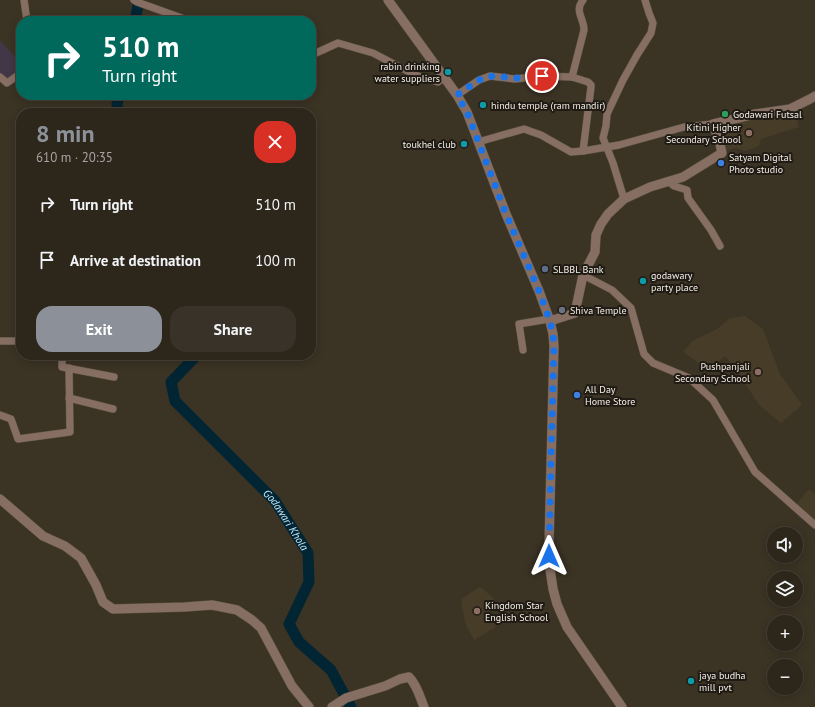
<!DOCTYPE html>
<html lang="en">
<head>
<meta charset="utf-8">
<style>
  body { margin:0; font-family:"PT Sans",sans-serif; background:#383228; color:#f1f3f6; height:100vh; display:flex; flex-direction:column; font-size:15px; white-space:nowrap }
  * { box-sizing:border-box; margin:0 }
  p { font-size:13px; color:#a6a5a3 }
  .icon { flex:none; width:22px; height:22px; fill:none; stroke:currentColor; stroke-width:2; stroke-linecap:round; stroke-linejoin:round }
  .map { position:relative; flex:1; overflow:hidden }
  .drawer { position:absolute; left:16px; top:108px; width:300px; height:252px; display:flex; flex-direction:column; background:#2c261b; border-radius:16px; box-shadow:0 2px 10px #0003,0 0 0 1px #48433a }
  .drawer>* { flex:none }
  .hud { position:absolute; left:16px; top:16px; width:300px; height:84px; border-radius:16px; box-shadow:0 2px 10px #0003,0 0 0 1px #48433a; background:#00695c; color:#fff; overflow:hidden }
  .tools { position:absolute; left:767px; top:527px; display:grid; gap:8px }
  .tools a { display:grid; place-items:center; width:36px; height:36px; border-radius:50%; background:#2c261b; box-shadow:0 2px 10px #0003,0 0 0 1px #48433a; font-size:20px }
  .pin { position:absolute; display:grid; place-items:center; width:34px; height:34px; color:#fff; margin:-17px; border:2px solid #fff; border-radius:50%; box-shadow:0 1px 4px #0007 }
  .me { position:absolute; width:44px; margin:-22px; rotate:0deg; stroke-linejoin:round; filter:drop-shadow(0 0 3px #0008) }
  .turn { display:flex; align-items:center; gap:14px; height:84px; padding:0 20px; font-size:18px }
  .turn .icon { width:52px; height:52px; stroke-width:2.5 }
  .turn b { display:block; font-size:28px; line-height:34px }
  .round { display:grid; place-items:center; flex:none; width:42px; height:42px; border-radius:16px; background:#383228 }
  .overview { display:flex; align-items:center; justify-content:space-between; height:68px; padding:0 20px }
  h1 { font-size:24px; font-weight:600; line-height:30px; color:#8c9099 }
  .cta { display:flex; gap:8px; margin-top:auto; padding:8px 20px }
  .cta a { flex:1; height:46px; border-radius:16px; background:#8c9099; color:#fff; font-size:16px; font-weight:600; line-height:46px; text-align:center }
  .cta a+a { background:#383228; color:#f1f3f6 }
  ul { padding:0; list-style:none }
  li { display:flex; align-items:center; gap:12px; height:56px; padding:0 20px }
  li div { flex:1 }
  li b { display:block; font-size:15px }
  li em { font-style:normal }
  .map>svg:first-child { display:block }
  .built { fill:#473c27 }
  .industrial { fill:#423746 }
  .lines { fill:none; stroke-linecap:round; stroke-linejoin:round }
  .river { stroke:#012533; stroke-width:11 }
  .minor-casing { stroke:#595143; stroke-width:8 }
  .tertiary-casing { stroke:#595143; stroke-width:10 }
  .minor { stroke:#866e62; stroke-width:7 }
  .tertiary { stroke:#866e62; stroke-width:9 }
  .route { stroke:#1a73e8; stroke-width:7; stroke-dasharray:0 12.6 }
  .culture-dot { fill:#0f9aa8; stroke:#1f1b14; stroke-width:1.5 }
  .leisure-dot { fill:#2e9e5b; stroke:#1f1b14; stroke-width:1.5 }
  .education-dot { fill:#8d6e63; stroke:#1f1b14; stroke-width:1.5 }
  .shop-dot { fill:#3f7fe0; stroke:#1f1b14; stroke-width:1.5 }
  .service-dot { fill:#5c6f8a; stroke:#1f1b14; stroke-width:1.5 }
  .worship-dot { fill:#6b7280; stroke:#1f1b14; stroke-width:1.5 }
  .labels { text-anchor:middle; dominant-baseline:central; stroke-width:4; stroke-linejoin:round; paint-order:stroke }
  .poi-label { font-size:10px; fill:#f4efe6; stroke:#1f1b14; text-anchor:start }
  .water-label { font-size:11px; font-style:italic; fill:#c1e4f6; stroke:#1f1b14 }
</style>
</head>
<body>
<div class="map">
<svg width="815" height="707" viewBox="0 0 815 707">
  <rect width="100%" height="100%" fill="#3b3324"/>
  <g class="built">
    <path d="M795 111 799 127 761 139 759 146 745 151 735 148 724 152 716 124Z"/>
    <path d="M745 316 763 329 780 374 802 405 781 423 759 405 740 376 725 356 708 370 683 352 692 341 717 329 730 318Z"/>
    <path d="M809 489 815 494V522L795 506Z"/>
    <path d="M480 587 494 598 493 606 490 614 496 627 474 640 466 625 462 607V598Z"/>
  </g>
  <path class="industrial" d="M0 40 21 63V67L4 82 0 77Z"/>
  <g class="lines">
    <g class="river">
      <path d="M135 21 139 0"/>
      <path d="M117 113V104L119 95"/>
      <path id="s1" d="M197 355 171 382 175 401 275 501 308 553 309 582 289 624 299 642 331 670 351 707"/>
    </g>
    <g class="minor-casing">
      <g id="minor">
        <path d="M24 0 27 21"/>
        <path d="M134 0 137 2 190 21"/>
        <path d="M21 51V52"/>
        <path d="M311 52 316 53 338 43 373 53 415 75 438 82 444 77"/>
        <path d="M0 77 7 83 21 73"/>
        <path d="M572 77 584 30C584 18 574 11 583 0"/>
        <path d="M457 95 479 80 490 76 515 79 542 76 572 77 588 82 591 85V87L583 151"/>
        <path d="M478 142 524 129 541 135 571 152 583 151 619 145 684 127 713 124"/>
        <path d="M668 181 674 186 687 190 688 198 711 230 720 246"/>
        <path d="M624 199 613 163 603 138 606 126 607 114 623 80 637 55 651 33 653 23 649 13 645 0"/>
        <path d="M21 251 19 252 21 269"/>
        <path d="M583 275 612 290 631 308 644 354 653 363 689 378 713 400 755 472 815 525"/>
        <path d="M0 341H21"/>
        <path d="M523 350 519 324 549 319"/>
        <path d="M62 355V367L114 377"/>
        <path d="M69 398 113 409"/>
        <path d="M0 415 11 419 18 439 70 432 69 368"/>
      </g>
    </g>
    <g class="tertiary-casing">
      <g id="tertiary">
        <path d="M388 0 457 95 467 112 506 214 539 291 550 321 553 334 554 346 549 544 550 569 553 589 557 604 567 627 622 707"/>
        <path d="M550 321 575 313 583 275 595 252 596 235 601 224 608 214 624 199 650 187 683 177 722 153 720 144 713 124 755 114 790 109 810 99 815 96"/>
        <path d="M0 499 43 536 65 546 81 558 96 585 103 602 113 609 185 607 212 605 237 610 252 620 261 628 292 686 309 707"/>
        <path d="M332 707 346 698 385 686 400 679 409 677C417 685 420 697 424 707"/>
      </g>
    </g>
    <use href="#minor" class="minor"/>
    <use href="#tertiary" class="tertiary"/>
  </g>
  <g class="lines">
    <path class="route" d="M542 76 516 78 490 76 479 80 457 95 467 112 506 214 539 291 550 321 553 334 554 346 551 457 549 556"/>
  </g>
  <g class="culture-dot">
    <circle cx="448" cy="72" r="4"/>
    <circle cx="483" cy="105" r="4"/>
    <circle cx="464" cy="144" r="4"/>
    <circle cx="643" cy="281" r="4"/>
    <circle cx="691" cy="681" r="4"/>
  </g>
  <circle class="leisure-dot" cx="725" cy="114" r="4"/>
  <g class="education-dot">
    <circle cx="749" cy="133" r="4"/>
    <circle cx="758" cy="372" r="4"/>
    <circle cx="477" cy="611" r="4"/>
  </g>
  <g class="shop-dot">
    <circle cx="721" cy="163" r="4"/>
    <circle cx="577" cy="395" r="4"/>
  </g>
  <circle class="service-dot" cx="545" cy="269" r="4"/>
  <circle class="worship-dot" cx="562" cy="310" r="4"/>
  <g class="labels">
    <g class="poi-label">
      <text x="440" y="66" text-anchor="end">rabin drinking<tspan x="440" dy="12">water suppliers</tspan></text>
      <text x="491" y="105">hindu temple (ram mandir)</text>
      <text x="733" y="114">Godawari Futsal</text>
      <text x="741" y="127" text-anchor="end">Kitini Higher<tspan x="741" dy="12">Secondary School</tspan></text>
      <text x="456" y="144" text-anchor="end">toukhel club</text>
      <text x="729" y="157">Satyam Digital<tspan x="729" dy="12">Photo studio</tspan></text>
      <text x="553" y="269">SLBBL Bank</text>
      <text x="651" y="275">godawary<tspan x="651" dy="12">party place</tspan></text>
      <text x="570" y="310">Shiva Temple</text>
      <text x="750" y="366" text-anchor="end">Pushpanjali<tspan x="750" dy="12">Secondary School</tspan></text>
      <text x="585" y="389">All Day<tspan x="585" dy="12">Home Store</tspan></text>
      <text x="485" y="605">Kingdom Star<tspan x="485" dy="12">English School</tspan></text>
      <text x="699" y="675">jaya budha<tspan x="699" dy="12">mill pvt</tspan></text>
    </g>
    <g class="water-label">
      <text stroke="none"><textPath href="#s1" startOffset="220">Godawari Khola</textPath></text>
    </g>
  </g>
</svg>
<div class="tools">
<a><svg class="icon" aria-label="sound" viewBox="0 0 24 24"><path d="M4 9h4l5-4v14l-5-4H4zM17 9q2 3 0 6"/></svg></a>
<a><svg class="icon" aria-label="layers" viewBox="0 0 24 24"><path d="M12 4l9 5-9 5-9-5zM3 14l9 5 9-5"/></svg></a>
<a>+</a>
<a>−</a>
</div>
<div class="pin" style="left:542px;top:76px;background:#d93025"><svg class="icon" aria-label="arrive" viewBox="0 0 24 24"><path d="M6 21V4h12l-3 4 3 4H6"/></svg></div>
<svg class="me" style="left:549px;top:556px" viewBox="-20 -20 40 40"><path d="M0-17L14 15 0 8-14 15z" fill="#1a73e8" stroke="#fff" stroke-width="4"/></svg>
<div class="hud">
<div class="turn"><svg class="icon" aria-label="right" viewBox="0 0 24 24"><path d="M7 20v-9h11M14 6l5 5-5 5"/></svg><div><b>510 m</b>Turn right</div></div>
</div>
<section class="drawer">
<div class="overview"><div><h1>8 min</h1><p>610 m · 20:35</p></div><a class="round" style="background:#d93025;color:#fff"><svg class="icon" aria-label="close" viewBox="0 0 24 24"><path d="M6 6l12 12M18 6L6 18"/></svg></a></div>
<ul>
<li><svg class="icon" aria-label="right" viewBox="0 0 24 24"><path d="M7 20v-9h11M14 6l5 5-5 5"/></svg><div><b>Turn right</b></div><em>510 m</em></li>
<li><svg class="icon" aria-label="arrive" viewBox="0 0 24 24"><path d="M6 21V4h12l-3 4 3 4H6"/></svg><div><b>Arrive at destination</b></div><em>100 m</em></li>
</ul>
<div class="cta"><a>Exit</a><a>Share</a></div>
</section>
</div>
</body>
</html>
